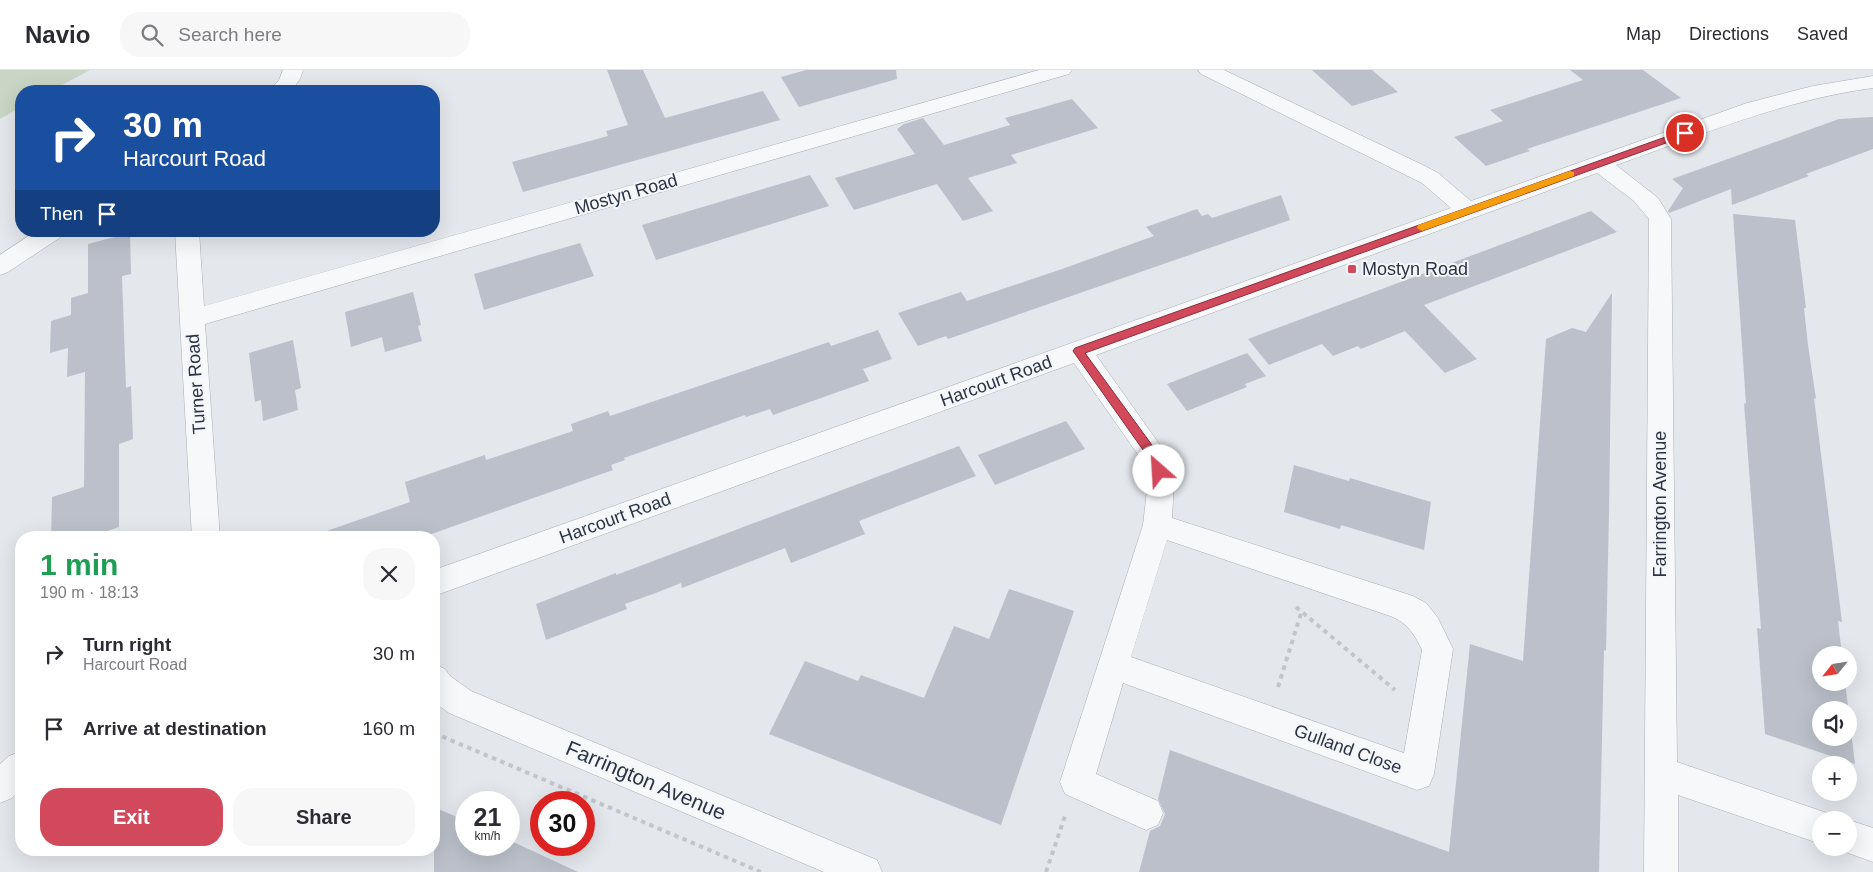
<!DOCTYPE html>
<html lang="en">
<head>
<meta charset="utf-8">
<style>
  body { margin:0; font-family:Helvetica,sans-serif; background:#f7f7f7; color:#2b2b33; height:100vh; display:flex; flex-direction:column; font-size:19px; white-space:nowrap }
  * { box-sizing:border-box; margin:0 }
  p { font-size:16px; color:#7c7c81 }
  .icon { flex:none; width:28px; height:28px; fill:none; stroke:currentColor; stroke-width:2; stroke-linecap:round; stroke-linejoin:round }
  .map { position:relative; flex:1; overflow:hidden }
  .panel { position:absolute; left:15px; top:461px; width:425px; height:325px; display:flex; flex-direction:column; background:#fff; border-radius:20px; box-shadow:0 5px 20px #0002 }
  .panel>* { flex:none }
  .guide { position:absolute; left:15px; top:15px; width:425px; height:152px; border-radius:20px; box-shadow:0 5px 20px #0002; background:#1a4fa0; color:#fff; overflow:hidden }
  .needle { width:32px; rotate:240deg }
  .buttons { position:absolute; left:1812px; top:576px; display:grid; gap:10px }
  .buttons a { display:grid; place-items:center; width:45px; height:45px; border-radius:50%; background:#fff; box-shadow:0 5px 20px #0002; font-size:25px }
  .speed { position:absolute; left:455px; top:721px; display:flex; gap:10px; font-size:25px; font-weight:700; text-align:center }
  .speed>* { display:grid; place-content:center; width:65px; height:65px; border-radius:50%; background:#fff; box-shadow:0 5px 20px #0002; line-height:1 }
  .speed small { font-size:12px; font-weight:400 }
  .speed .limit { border:8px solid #d22; background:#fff; color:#111 }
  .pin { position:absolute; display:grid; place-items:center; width:42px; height:42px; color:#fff; margin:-21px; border:2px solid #fff; border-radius:50%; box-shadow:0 1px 5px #0007 }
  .me { position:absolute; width:55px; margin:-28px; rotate:334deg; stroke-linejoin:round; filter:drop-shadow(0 0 4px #0008) }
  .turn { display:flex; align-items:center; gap:18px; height:105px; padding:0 25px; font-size:22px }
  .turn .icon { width:65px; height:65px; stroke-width:2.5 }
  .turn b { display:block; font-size:35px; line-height:42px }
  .then { display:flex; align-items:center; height:48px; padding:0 25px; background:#0003; gap:10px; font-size:19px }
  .round { display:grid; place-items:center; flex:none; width:52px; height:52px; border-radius:20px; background:#f7f7f7 }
  .head { display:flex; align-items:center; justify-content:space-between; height:85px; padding:0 25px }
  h1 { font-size:30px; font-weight:600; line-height:38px; color:#1e9e55 }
  .primary-button { display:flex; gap:10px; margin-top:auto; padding:10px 25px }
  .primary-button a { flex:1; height:58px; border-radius:20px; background:#d1495b; color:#fff; font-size:20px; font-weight:600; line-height:58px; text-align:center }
  .primary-button a+a { background:#f7f7f7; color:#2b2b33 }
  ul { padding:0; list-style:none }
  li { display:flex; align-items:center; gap:15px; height:75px; padding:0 25px }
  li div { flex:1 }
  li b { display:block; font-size:19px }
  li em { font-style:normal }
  header { display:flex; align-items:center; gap:30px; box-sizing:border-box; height:70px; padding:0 25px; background:#fff; border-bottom:1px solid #e1e1e2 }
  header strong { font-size:24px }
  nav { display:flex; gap:28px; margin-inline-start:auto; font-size:18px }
  .search { width:350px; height:45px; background:#f7f7f7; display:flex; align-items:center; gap:12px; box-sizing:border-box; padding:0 18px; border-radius:20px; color:#7c7c81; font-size:19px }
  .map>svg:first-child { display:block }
  .green { fill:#c9d6c5 }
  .building { fill:#bbc0ca; fill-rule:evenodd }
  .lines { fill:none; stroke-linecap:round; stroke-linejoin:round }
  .minor-casing { stroke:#a9aeb7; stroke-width:1 }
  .path { stroke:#c2c5cb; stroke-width:4; stroke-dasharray:4.5 4.5; stroke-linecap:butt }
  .minor { fill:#f7f8fa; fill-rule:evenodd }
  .route { fill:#d1495b; stroke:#882f3b }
  .slow { fill:#f59e0b }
  .poi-dot { fill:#d1495b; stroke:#f4f6f9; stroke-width:2 }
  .labels { text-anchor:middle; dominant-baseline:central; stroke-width:4; stroke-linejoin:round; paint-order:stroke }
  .street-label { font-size:18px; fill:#2b3445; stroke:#f4f6f9 }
  .poi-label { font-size:18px; fill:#2b3445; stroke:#f4f6f9; text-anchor:start }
  .near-street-label { font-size:21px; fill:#2b3445; stroke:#f4f6f9 }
</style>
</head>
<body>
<header>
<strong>Navio</strong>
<div class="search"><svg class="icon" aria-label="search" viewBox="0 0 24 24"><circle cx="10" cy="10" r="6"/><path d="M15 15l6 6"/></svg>Search here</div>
<nav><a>Map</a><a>Directions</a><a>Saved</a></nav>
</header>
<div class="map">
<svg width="1873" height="802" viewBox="0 0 1873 802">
  <rect width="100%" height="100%" fill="#e4e7ec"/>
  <path class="green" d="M0 0H90L51 21H21V37L0 49Z"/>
  <g class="building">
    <path d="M607 0H643L665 48 763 21 780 50 523 122 512 92 608 66 606 61 628 55Z"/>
    <path d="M806 0H896L897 9 799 37 781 7Z"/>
    <path d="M1312 0H1372L1398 22 1352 36Z"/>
    <path d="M1570 0H1643L1681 28 1527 79 1530 81 1486 96 1454 67 1503 51 1490 40 1583 10Z"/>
    <path d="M1072 29 1098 58 1011 85 1017 93 968 108 993 141 963 151 937 114 854 140 835 108 915 84 897 59 904 54 923 48 944 75 1010 55 1005 48Z"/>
    <path d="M1873 47V79L1806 104 1809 106 1732 135 1731 119 1669 143 1668 141 1683 118 1672 109 1839 49Z"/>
    <path d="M810 105 829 136 656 190 642 155Z"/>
    <path d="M1281 125 1290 150 948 269 946 266 918 276 898 243 961 222 967 231 1062 199 1154 166 1146 157 1197 139 1202 146 1208 144 1212 148Z"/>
    <path d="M1591 141 1617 162 1424 235 1477 289 1445 303 1405 261 1361 279 1358 276 1333 286 1322 274 1269 295 1248 269Z"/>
    <path d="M1733 144 1795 150 1806 238H1804L1808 275 1816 329 1814 328 1842 552 1838 551 1842 585H1821V612H1845L1855 694 1765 664 1757 558 1761 559 1744 333 1746 334ZM1821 640H1849V668H1821Z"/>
    <path d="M130 163 131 204 122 206 126 318 131 316 133 369 119 374V457L88 468H51L52 427 84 417 85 302 67 307 68 278 50 283 51 251 71 245V228L88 223V174Z"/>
    <path d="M580 173 594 206 484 240 474 204Z"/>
    <path d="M413 222 421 255 418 256 422 271 385 282 382 267 351 277 345 242Z"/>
    <path d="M1612 223 1609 443 1606 581 1604 580 1599 802H1139L1150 761 1160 756 1165 744 1158 729 1170 680 1449 782 1470 574 1523 591 1546 269 1572 258 1586 262Z"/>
    <path d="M878 260 892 289 863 299 869 311 773 345 770 339 746 347 745 345 624 388 625 390 611 395 613 400 420 468H322L321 463 410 432 405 412 485 385 486 390 573 361 571 354 608 341 610 346 829 272 831 276Z"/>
    <path d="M293 270 301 318 295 320 298 340 263 351 261 330 255 332 249 283Z"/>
    <path d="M1247 283 1266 306 1245 314 1247 317 1187 341 1167 314Z"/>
    <path d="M1066 351 1085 379 995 415 978 385Z"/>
    <path d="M959 376 976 406 859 451 865 464 791 493 785 478 682 518 681 513 653 524 625 534 627 539 546 570 536 534 616 503V505Z"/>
    <path d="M1294 395 1349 411 1350 408 1431 432 1424 480 1341 455 1340 459 1284 442Z"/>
    <path d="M1009 519 1074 541 1001 755 769 664 805 591 858 611 861 605 924 628 954 556 989 569Z"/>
    <path d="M434 737 466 751V775H509V770L578 802H434Z"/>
  </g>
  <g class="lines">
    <g class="minor-casing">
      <g id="minor">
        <path d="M283 0H303L300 9 291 21H269L279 10Z"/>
        <path d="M1039 0H1072L1069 4 205 254 220 468H192L175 161H199L204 236Z"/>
        <path d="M1198 0H1224L1425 96 1438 103 1471 131 1747 33 1813 16 1873 6V18C1783 30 1701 65 1616 95L1658 128 1671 149 1677 692 1833 745 1835 750H1821V774L1678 725V802H1644L1649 149 1634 131 1597 103 1096 285 1167 385 1174 412 1172 448 1413 526 1426 533 1438 548 1453 579 1434 704 1429 716 1417 720 1123 613 1096 704 1158 731 1163 743 1158 755 1146 760 1065 724 1060 712 1143 455 1147 420 1141 389 1074 293 434 526V500L1451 138 1422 113 1201 4ZM1167 470 1393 547C1408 554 1415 565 1422 580L1404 683 1131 587Z"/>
        <path d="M36 161H64L61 167 8 202 0 205V185Z"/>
        <path d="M434 594 445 599 450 606 471 621 877 790 882 802H824L449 643 434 632Z"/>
        <path d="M21 682V719L12 728 0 733V694L9 686Z"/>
        <path d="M1849 750 1873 758V792L1837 779 1836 778H1849Z"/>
      </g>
    </g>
    <g class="path">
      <path d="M1296 537 1395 620"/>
      <path d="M1278 617 1302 540"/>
      <path d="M434 663 761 802"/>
      <path d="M1046 802 1065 746"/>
    </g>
    <use href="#minor" class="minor"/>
  </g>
  <path class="route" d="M1685 60 1688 61V65L1085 283 1157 382 1165 401 1163 405H1155L1148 387 1073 281 1075 278Z"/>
  <path class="slow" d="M1570 101 1574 102V106L1425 160 1422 161 1417 158 1418 155Z"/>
  <rect class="poi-dot" x="1347" y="194" width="10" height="10" rx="2.5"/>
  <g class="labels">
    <g class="street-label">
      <text transform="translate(626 124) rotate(-16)">Mostyn Road</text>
      <text transform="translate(996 311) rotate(-20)">Harcourt Road</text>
      <text transform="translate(196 314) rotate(-94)">Turner Road</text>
      <text transform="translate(1660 434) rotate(-90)">Farrington Avenue</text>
      <text transform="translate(615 448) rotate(-20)">Harcourt Road</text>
      <text transform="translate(1348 679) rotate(20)">Gulland Close</text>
    </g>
    <g class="poi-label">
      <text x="1362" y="199">Mostyn Road</text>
    </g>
    <g class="near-street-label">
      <text transform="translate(646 710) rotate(23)">Farrington Avenue</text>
    </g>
  </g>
</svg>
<div class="buttons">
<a><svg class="needle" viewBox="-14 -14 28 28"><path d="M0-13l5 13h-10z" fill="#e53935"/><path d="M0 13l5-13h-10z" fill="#7c7c81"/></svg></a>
<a><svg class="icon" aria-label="sound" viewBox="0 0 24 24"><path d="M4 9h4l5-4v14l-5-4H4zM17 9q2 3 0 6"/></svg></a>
<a>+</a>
<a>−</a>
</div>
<div class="speed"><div>21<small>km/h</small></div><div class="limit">30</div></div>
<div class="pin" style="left:1685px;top:63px;background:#d93025"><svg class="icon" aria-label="arrive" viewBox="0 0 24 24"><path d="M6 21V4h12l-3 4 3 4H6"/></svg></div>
<svg class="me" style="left:1159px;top:401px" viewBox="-20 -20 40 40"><circle r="19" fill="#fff"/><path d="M0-13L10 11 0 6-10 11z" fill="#d1495b"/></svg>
<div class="guide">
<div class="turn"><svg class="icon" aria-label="right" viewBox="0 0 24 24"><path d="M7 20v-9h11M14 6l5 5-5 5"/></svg><div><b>30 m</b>Harcourt Road</div></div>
<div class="then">Then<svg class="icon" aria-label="arrive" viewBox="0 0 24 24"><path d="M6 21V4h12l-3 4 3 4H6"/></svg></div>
</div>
<section class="panel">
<div class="head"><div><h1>1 min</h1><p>190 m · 18:13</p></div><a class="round"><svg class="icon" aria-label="close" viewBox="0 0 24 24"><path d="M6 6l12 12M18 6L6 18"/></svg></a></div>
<ul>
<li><svg class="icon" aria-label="right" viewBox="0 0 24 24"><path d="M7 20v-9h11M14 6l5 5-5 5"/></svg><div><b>Turn right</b><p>Harcourt Road</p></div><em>30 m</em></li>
<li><svg class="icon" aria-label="arrive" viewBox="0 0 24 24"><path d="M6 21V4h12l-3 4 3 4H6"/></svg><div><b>Arrive at destination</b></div><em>160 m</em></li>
</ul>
<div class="primary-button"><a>Exit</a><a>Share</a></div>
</section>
</div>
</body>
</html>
